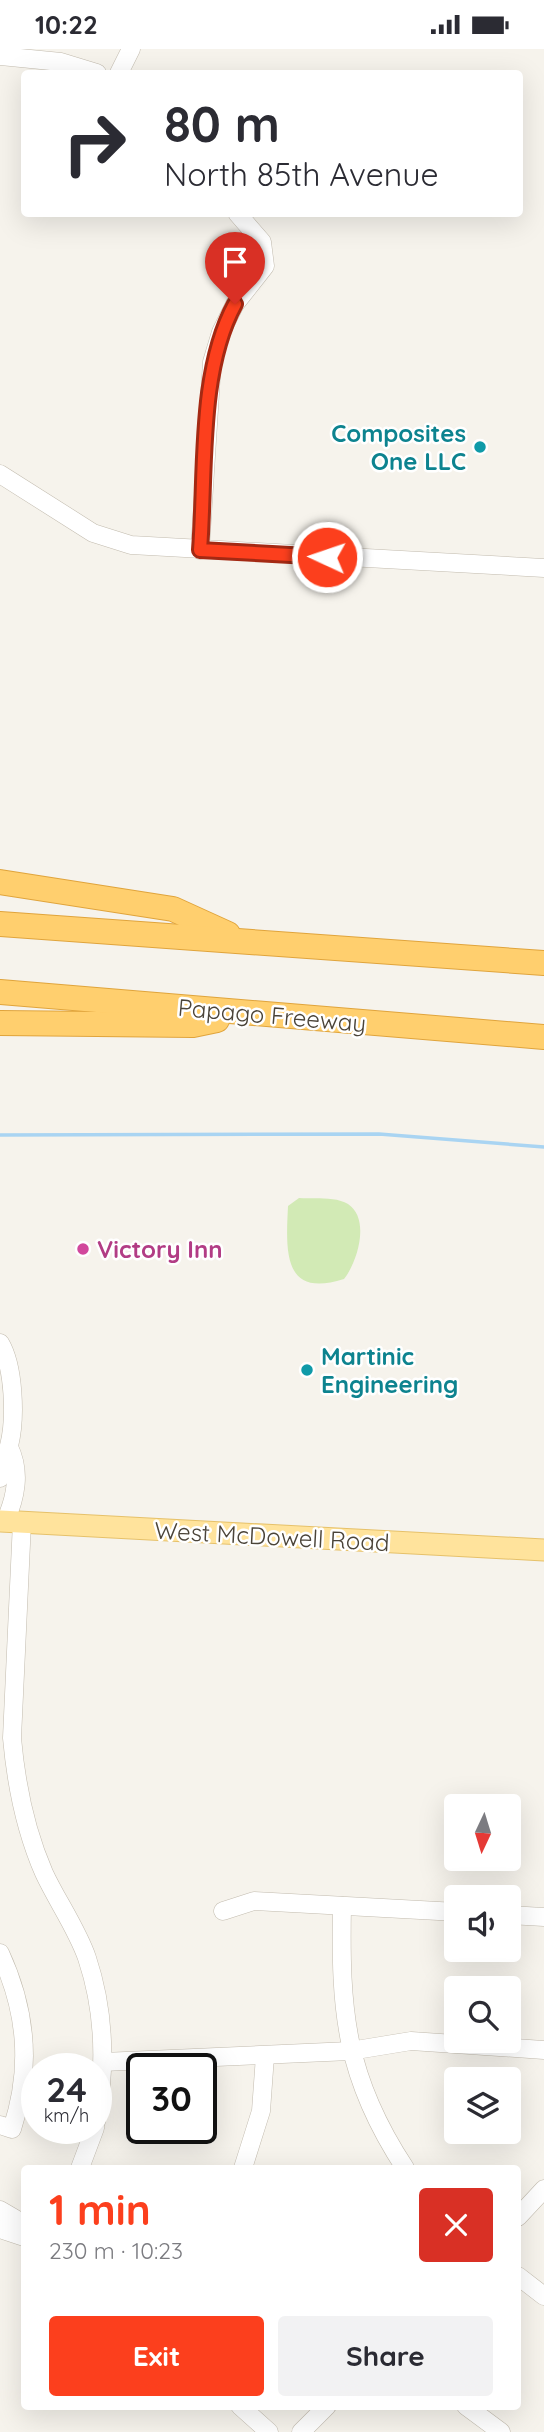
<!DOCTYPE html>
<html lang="en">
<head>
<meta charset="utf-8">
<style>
  body { margin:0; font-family:Quicksand,sans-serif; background:#f2f2f3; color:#2b2b33; height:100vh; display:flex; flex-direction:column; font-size:26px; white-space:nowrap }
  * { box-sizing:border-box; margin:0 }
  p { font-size:23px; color:#7c7c81 }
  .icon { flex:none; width:38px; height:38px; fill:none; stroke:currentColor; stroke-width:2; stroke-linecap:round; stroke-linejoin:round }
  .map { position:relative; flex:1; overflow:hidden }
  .panel { position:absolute; left:21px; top:2116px; width:500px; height:245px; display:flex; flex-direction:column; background:#fff; border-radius:7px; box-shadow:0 7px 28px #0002 }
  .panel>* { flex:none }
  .banner { position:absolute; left:21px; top:21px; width:502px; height:147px; border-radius:7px; box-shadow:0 7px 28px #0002; background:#fff; color:#2b2b33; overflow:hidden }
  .needle { width:46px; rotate:184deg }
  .buttons { position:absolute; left:444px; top:1745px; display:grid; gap:14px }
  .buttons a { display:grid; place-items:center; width:77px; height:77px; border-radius:7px; background:#fff; box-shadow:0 7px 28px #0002; font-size:35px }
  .speed { position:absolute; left:21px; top:2004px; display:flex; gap:14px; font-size:35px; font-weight:700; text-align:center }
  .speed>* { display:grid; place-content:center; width:91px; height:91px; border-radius:50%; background:#fff; box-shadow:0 7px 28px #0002; line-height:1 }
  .speed small { font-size:18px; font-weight:400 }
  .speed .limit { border:4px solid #111; border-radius:10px; background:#fff; color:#111 }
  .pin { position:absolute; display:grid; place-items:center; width:60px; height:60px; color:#fff; margin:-72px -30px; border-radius:50% 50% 50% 0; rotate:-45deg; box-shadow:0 0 7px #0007 }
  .pin .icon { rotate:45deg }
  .me { position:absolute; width:77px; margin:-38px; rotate:273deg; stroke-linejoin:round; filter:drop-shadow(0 0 5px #0008) }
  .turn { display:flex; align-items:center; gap:24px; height:147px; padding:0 28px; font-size:32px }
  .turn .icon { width:91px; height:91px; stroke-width:2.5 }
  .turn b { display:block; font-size:49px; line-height:60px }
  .round { display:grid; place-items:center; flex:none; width:74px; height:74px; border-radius:7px; background:#f2f2f3 }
  .headline { display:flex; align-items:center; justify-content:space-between; height:119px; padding:0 28px }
  h1 { font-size:42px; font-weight:800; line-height:52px; color:#fc3f1d }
  .button { display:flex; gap:14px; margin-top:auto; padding:14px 28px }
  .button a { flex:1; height:80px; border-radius:7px; background:#fc3f1d; color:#fff; font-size:28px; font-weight:800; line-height:80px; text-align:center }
  .button a+a { background:#f2f2f3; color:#2b2b33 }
  .status { display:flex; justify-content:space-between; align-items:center; height:49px; padding:0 35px; background:#fff; direction:ltr }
  .status svg { height:19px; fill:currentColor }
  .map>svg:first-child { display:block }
  .green { fill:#d2eab5 }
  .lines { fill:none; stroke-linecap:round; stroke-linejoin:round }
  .stream { stroke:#a9d4f2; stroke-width:3.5 }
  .minor-casing { stroke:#c2bbae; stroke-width:19 }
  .major-casing { stroke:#e6c16a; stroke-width:23 }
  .highway-casing { stroke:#e0a43c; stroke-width:26 }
  .minor { stroke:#fff; stroke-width:18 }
  .major { stroke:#ffe39c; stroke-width:21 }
  .highway { stroke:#ffcf6e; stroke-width:24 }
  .route-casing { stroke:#a42913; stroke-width:18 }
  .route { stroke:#fc3f1d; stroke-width:12 }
  .culture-dot { fill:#0f9aa8; stroke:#fff; stroke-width:2.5 }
  .hotel-dot { fill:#d1479c; stroke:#fff; stroke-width:2.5 }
  .labels { text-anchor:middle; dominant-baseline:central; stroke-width:5; stroke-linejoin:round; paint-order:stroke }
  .culture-label { font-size:24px; font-weight:bold; fill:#0d838f; stroke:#fff; text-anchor:end }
  .street-label { font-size:24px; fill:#4b4439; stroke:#fff }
  .hotel-label { font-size:24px; font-weight:bold; fill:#b23c85; stroke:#fff; text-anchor:start }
</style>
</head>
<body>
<div class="status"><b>10:22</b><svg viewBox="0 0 49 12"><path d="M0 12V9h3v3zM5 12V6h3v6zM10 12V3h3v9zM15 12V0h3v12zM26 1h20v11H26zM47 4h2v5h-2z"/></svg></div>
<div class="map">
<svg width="544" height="2383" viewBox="0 0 544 2383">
  <rect width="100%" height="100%" fill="#f6f3ec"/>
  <path class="green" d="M299 1149C313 1150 335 1147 348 1155 371 1170 357 1214 344 1230 282 1250 286 1201 288 1157Z"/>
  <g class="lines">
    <path class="stream" d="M0 1086 379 1085 544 1098"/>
    <g class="minor-casing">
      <g id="minor">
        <path d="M0 7 61 13 97 24"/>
        <path d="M119 24 131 0"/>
        <path d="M0 425 93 484 131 496 544 519"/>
        <path d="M200 501 212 313 221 283 235 255 265 217 262 193 237 164"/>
        <path d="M0 1294C14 1317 16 1369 9 1397 7 1409 1 1416 0 1429"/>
        <path d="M5 1473C16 1448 21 1423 9 1398"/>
        <path d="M22 1473 12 1689C16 1734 26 1783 44 1824 57 1852 77 1880 87 1909 105 1963 106 2018 96 2073"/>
        <path d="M342 1857C340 1962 345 2028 405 2119"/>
        <path d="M223 1862 254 1852 457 1863"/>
        <path d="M509 1866 544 1868"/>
        <path d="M0 1904C27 1962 32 2019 12 2080L0 2076"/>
        <path d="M103 2013 350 2002 411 1992 544 2001"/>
        <path d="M80 2119 95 2079"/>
        <path d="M243 2119 261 2062 265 2007"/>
        <path d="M0 2161 24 2175"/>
        <path d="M518 2168 544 2140"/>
        <path d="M0 2180 24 2188"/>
        <path d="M518 2227 544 2247"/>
        <path d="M240 2357 269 2383"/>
        <path d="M466 2357 501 2383"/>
        <path d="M301 2383 327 2357"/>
      </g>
    </g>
    <g class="major-casing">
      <path id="major" d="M0 1472 544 1501"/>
    </g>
    <g class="highway-casing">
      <g id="highway">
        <path d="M0 833 173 860 228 885"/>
        <path d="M0 875 544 914"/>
        <path d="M0 943 544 988"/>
        <path d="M0 974 193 976 217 971"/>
      </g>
    </g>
    <use href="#minor" class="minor"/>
    <use href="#major" class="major"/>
    <use href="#highway" class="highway"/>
  </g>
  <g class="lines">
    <g class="route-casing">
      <path id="route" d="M235 255C198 323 206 423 200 501L327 508"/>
    </g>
    <use href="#route" class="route"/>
  </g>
  <g class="culture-dot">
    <circle cx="480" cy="398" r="7"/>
    <circle cx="307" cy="1321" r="7"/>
  </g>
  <circle class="hotel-dot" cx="83" cy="1200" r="7"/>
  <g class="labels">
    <g class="culture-label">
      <text x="466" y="384">Composites<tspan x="466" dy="28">One LLC</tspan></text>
      <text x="321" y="1307" text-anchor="start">Martinic<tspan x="321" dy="28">Engineering</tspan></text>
    </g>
    <g class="street-label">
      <text transform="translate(272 966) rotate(5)">Papago Freeway</text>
      <text transform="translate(272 1487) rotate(3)">West McDowell Road</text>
    </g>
    <g class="hotel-label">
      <text x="97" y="1200">Victory Inn</text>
    </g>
  </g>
</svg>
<div class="buttons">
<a><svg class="needle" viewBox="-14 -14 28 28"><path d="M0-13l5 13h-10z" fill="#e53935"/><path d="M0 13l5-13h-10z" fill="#7c7c81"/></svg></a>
<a><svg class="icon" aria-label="sound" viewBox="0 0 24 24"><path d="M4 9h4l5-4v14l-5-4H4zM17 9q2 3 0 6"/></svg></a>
<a><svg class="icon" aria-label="search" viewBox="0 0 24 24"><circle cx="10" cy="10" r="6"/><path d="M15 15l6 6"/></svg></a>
<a><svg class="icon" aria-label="layers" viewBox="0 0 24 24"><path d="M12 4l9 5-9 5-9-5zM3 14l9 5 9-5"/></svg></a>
</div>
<div class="speed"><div>24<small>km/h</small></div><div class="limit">30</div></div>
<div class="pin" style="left:235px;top:255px;background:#d93025"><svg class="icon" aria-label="arrive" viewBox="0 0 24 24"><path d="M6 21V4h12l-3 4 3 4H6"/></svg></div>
<svg class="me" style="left:327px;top:508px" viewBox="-20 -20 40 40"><circle r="17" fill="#fc3f1d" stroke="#fff" stroke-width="3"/><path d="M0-11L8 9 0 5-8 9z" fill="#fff"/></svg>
<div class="banner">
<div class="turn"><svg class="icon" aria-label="right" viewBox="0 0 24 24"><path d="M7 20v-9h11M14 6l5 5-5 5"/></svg><div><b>80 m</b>North 85th Avenue</div></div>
</div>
<section class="panel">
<div class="headline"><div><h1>1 min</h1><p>230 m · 10:23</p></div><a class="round" style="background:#d93025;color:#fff"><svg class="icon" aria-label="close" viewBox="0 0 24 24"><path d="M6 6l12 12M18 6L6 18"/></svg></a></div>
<div class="button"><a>Exit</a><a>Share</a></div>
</section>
</div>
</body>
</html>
